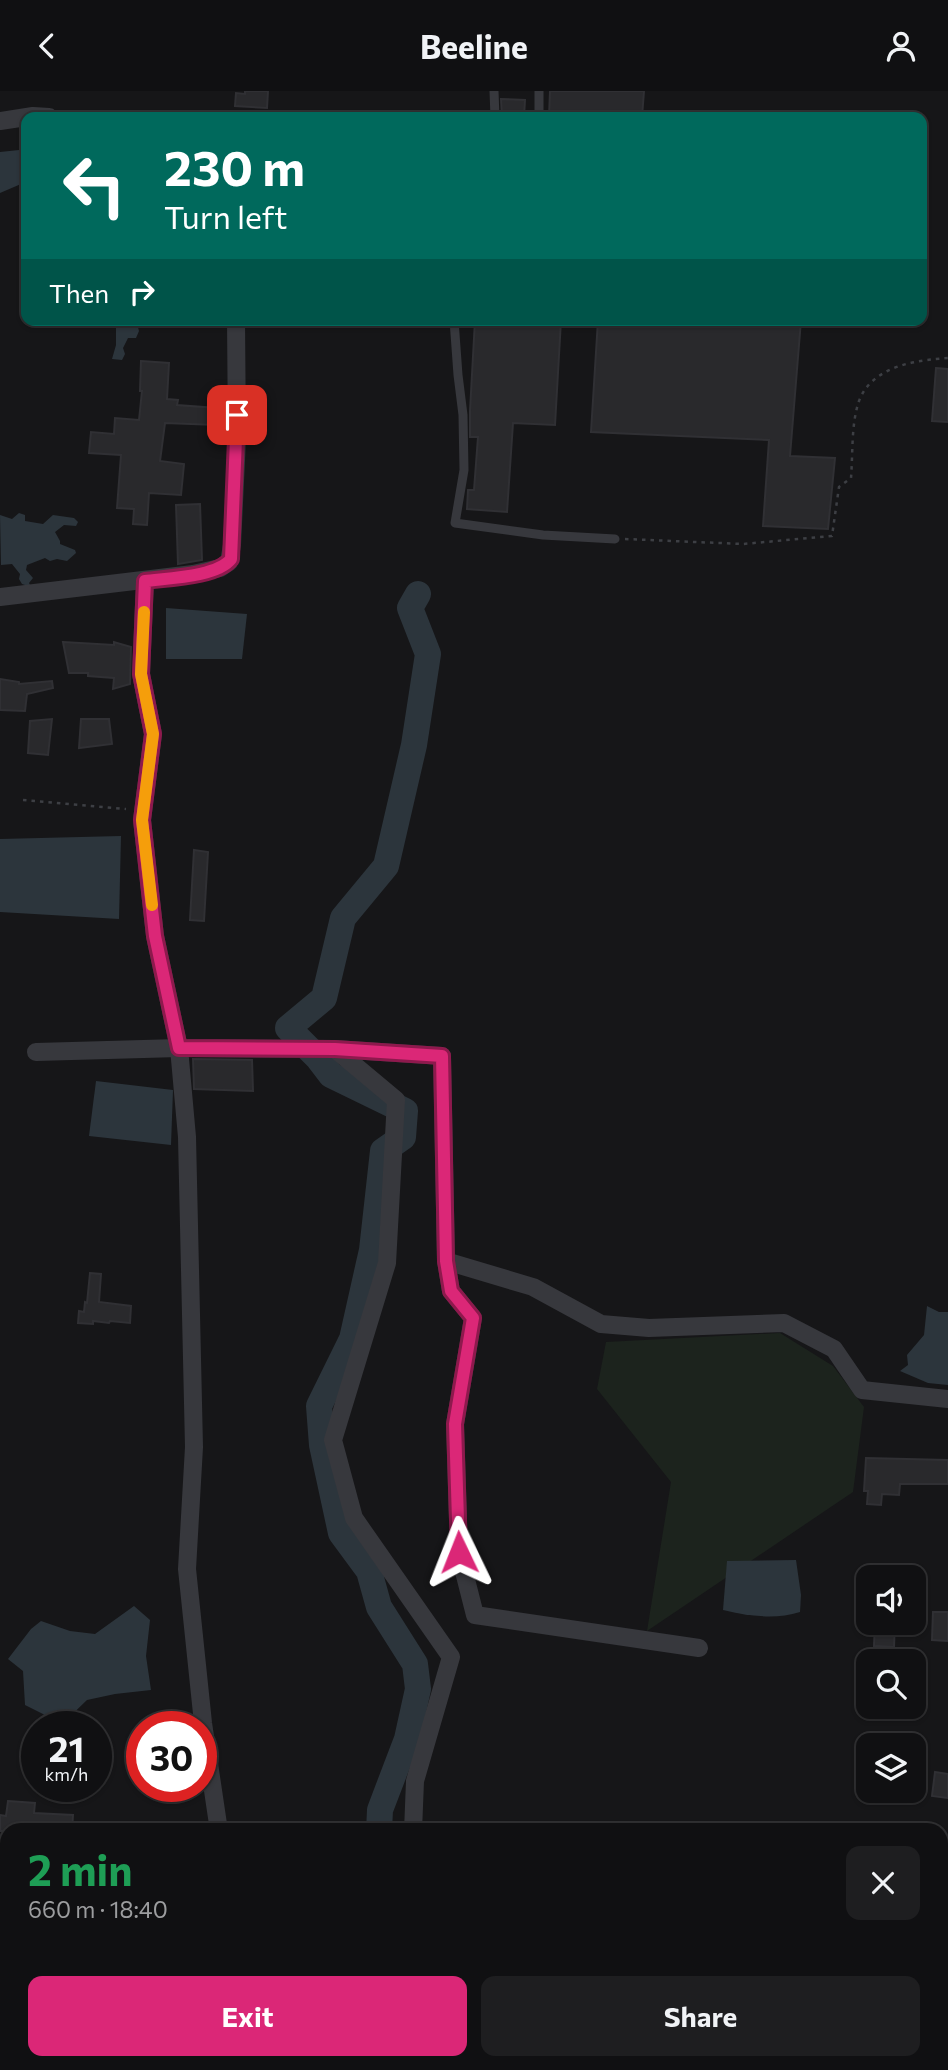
<!DOCTYPE html>
<html lang="en">
<head>
<meta charset="utf-8">
<style>
  body { margin:0; font-family:Commissioner,sans-serif; background:#1e1e20; color:#f1f3f6; height:100vh; display:flex; flex-direction:column; font-size:26px; white-space:nowrap }
  * { box-sizing:border-box; margin:0 }
  p { font-size:23px; color:#9c9d9f }
  .icon { flex:none; width:38px; height:38px; fill:none; stroke:currentColor; stroke-width:2; stroke-linecap:round; stroke-linejoin:round }
  .map { position:relative; flex:1; overflow:hidden }
  .details { position:absolute; left:0px; top:1732px; width:948px; height:247px; display:flex; flex-direction:column; background:#101012; border-radius:21px 21px 0 0; box-shadow:0 2px 5px #0004,0 0 0 2px #303032 }
  .details>* { flex:none }
  .hud { position:absolute; left:21px; top:21px; width:906px; height:214px; border-radius:14px; box-shadow:0 2px 5px #0004,0 0 0 2px #303032; background:#00695c; color:#fff; overflow:hidden }
  .buttons { position:absolute; left:856px; top:1474px; display:grid; gap:14px }
  .buttons a { display:grid; place-items:center; width:70px; height:70px; border-radius:14px; background:#101012; box-shadow:0 2px 5px #0004,0 0 0 2px #303032; font-size:35px }
  .speed { position:absolute; left:21px; top:1620px; display:flex; gap:14px; font-size:35px; font-weight:700; text-align:center }
  .speed>* { display:grid; place-content:center; width:91px; height:91px; border-radius:50%; background:#101012; box-shadow:0 2px 5px #0004,0 0 0 2px #303032; line-height:1 }
  .speed small { font-size:18px; font-weight:400 }
  .speed .limit { border:10px solid #d22; background:#fff; color:#111 }
  .pin { position:absolute; display:grid; place-items:center; width:60px; height:60px; color:#fff; margin:-30px; border-radius:14px; box-shadow:0 4px 10px #0006 }
  .me { position:absolute; width:77px; margin:-38px; rotate:358deg; stroke-linejoin:round; filter:drop-shadow(0 0 5px #0008) }
  .turn { display:flex; align-items:center; gap:24px; height:147px; padding:0 28px; font-size:32px }
  .turn .icon { width:91px; height:91px; stroke-width:2.5 }
  .turn b { display:block; font-size:49px; line-height:60px }
  .then { display:flex; align-items:center; height:66px; padding:0 28px; background:#0003; gap:14px; font-size:26px }
  .round { display:grid; place-items:center; flex:none; width:74px; height:74px; border-radius:14px; background:#1e1e20 }
  .head { display:flex; align-items:center; justify-content:space-between; height:119px; padding:0 28px }
  h1 { font-size:42px; font-weight:700; line-height:52px; color:#1e9e55 }
  .primary-button { display:flex; gap:14px; margin-top:auto; padding:14px 28px }
  .primary-button a { flex:1; height:80px; border-radius:14px; background:#db2777; color:#fff; font-size:28px; font-weight:700; line-height:80px; text-align:center }
  .primary-button a+a { background:#1e1e20; color:#f1f3f6 }
  header { display:flex; justify-content:space-between; align-items:center; height:91px; padding:0 28px; background:#101012; font-size:32px; font-weight:700 }
  .map>svg:first-child { display:block }
  .green { fill:#1c231d }
  .water { fill:#2c353c }
  .lines { fill:none; stroke-linecap:round; stroke-linejoin:round }
  .river { stroke:#2c353c; stroke-width:26 }
  .building { fill:#29292c; stroke:#303034; stroke-width:2 }
  .path { stroke:#3d3f44; stroke-width:2.5; stroke-dasharray:3.5 5; stroke-linecap:butt }
  .service { stroke:#37383d; stroke-width:9 }
  .minor { stroke:#37383d; stroke-width:18 }
  .route-casing { stroke:#8e194d; stroke-width:18 }
  .route { stroke:#db2777; stroke-width:12 }
  .slow { stroke:#f59e0b; stroke-width:12 }
</style>
</head>
<body>
<header><svg class="icon" aria-label="back" viewBox="0 0 24 24"><path d="M15 5l-7 7 7 7"/></svg>Beeline<svg class="icon" aria-label="person" viewBox="0 0 24 24"><circle cx="12" cy="8" r="4"/><path d="M4 21q1-7 8-7t8 7"/></svg></header>
<div class="map">
<svg width="948" height="1979" viewBox="0 0 948 1979">
  <rect width="100%" height="100%" fill="#161618"/>
  <path class="green" d="M780 1242 833 1275 864 1316 853 1401 647 1540 671 1391 597 1298 606 1251Z"/>
  <g class="water">
    <path d="M19 59 26 68V79L21 93 0 102V61Z"/>
    <path d="M108 229H136L139 240 136 247H128L123 257 125 263 122 269 112 268 116 254V236Z"/>
    <path d="M19 422 25 424V430L43 433 53 424 74 427 78 431 76 435 64 434 55 441 60 450V453L75 459 76 462 67 470 57 468 50 470 45 467 27 474 26 479 33 487 29 492 31 496 22 493 19 488 20 483 12 473 1 474 0 424 12 428Z"/>
    <path d="M166 517 247 523 242 568H166Z"/>
    <path d="M121 745 119 828 0 821V748Z"/>
    <path d="M96 990 173 999 171 1054 89 1045Z"/>
    <path d="M927 1215 939 1221H948V1294L928 1292 900 1280 908 1274 907 1264 924 1244Z"/>
    <path d="M796 1469 801 1504 800 1521C775 1529 748 1525 723 1519L727 1470Z"/>
    <path d="M134 1515 150 1529 146 1565 151 1599 115 1603 87 1609 59 1636 43 1623 25 1614 23 1580 8 1568 31 1538 41 1530 70 1540 95 1543Z"/>
  </g>
  <g class="lines">
    <g class="river">
      <path d="M379 1740 380 1719 407 1648 418 1598 415 1573 379 1516 369 1480 341 1442 322 1354 319 1315 352 1248 372 1159 383 1060 403 1046 405 1020 331 984 318 967 288 937 324 907 343 827 386 775 414 654 428 563 410 517 418 503"/>
      <path d="M348 1979 349 1972"/>
    </g>
  </g>
  <g class="building">
    <path d="M245 0H268L267 17 235 15 236 2 245 3Z"/>
    <path d="M550 0H644L642 26H549Z"/>
    <path d="M501 8 525 9 524 26H502Z"/>
    <path d="M475 229H561L555 334 513 332 507 421 467 418 468 399H474L478 346H470V320Z"/>
    <path d="M598 229H801L790 365 835 367 828 438 763 435 769 349 591 341Z"/>
    <path d="M141 270 169 272 167 308 178 309 177 314 217 317 216 334 165 332 160 370 184 373 181 404 149 402 147 434 133 433 134 418 117 417 121 364 89 362 91 341 114 343 115 327 139 329 142 300H140Z"/>
    <path d="M936 277 948 278V331L932 330Z"/>
    <path d="M200 413 202 469 178 473 176 414Z"/>
    <path d="M63 551 114 554V551L131 556 130 593 113 598 114 587 88 585V582H69Z"/>
    <path d="M0 588 19 591V593L52 590 53 597 27 603 25 620 0 619Z"/>
    <path d="M52 628 48 664 28 662 30 630Z"/>
    <path d="M81 628H109L112 653 79 657Z"/>
    <path d="M194 759 208 761 204 830 190 829Z"/>
    <path d="M193 968 252 969 253 1000 194 998Z"/>
    <path d="M90 1182 101 1183 99 1211 131 1215 130 1232 110 1230 109 1232 93 1230V1233L78 1232 79 1220 84 1221 85 1211 87 1212Z"/>
    <path d="M866 1367 948 1369V1393H900L899 1404 882 1403 881 1414 867 1413 868 1400H864Z"/>
    <path d="M933 1521H948V1550L932 1549Z"/>
    <path d="M875 1531H895L894 1556 874 1555Z"/>
    <path d="M935 1681 948 1683V1707L932 1705Z"/>
    <path d="M8 1710 35 1712 34 1722 73 1724 72 1740H0V1724L6 1725Z"/>
  </g>
  <g class="lines">
    <g class="path">
      <path d="M625 448 743 453 832 445 839 396 851 387C853 362 851 333 859 310 872 275 916 269 948 267"/>
      <path d="M23 709 126 718"/>
    </g>
    <g class="service">
      <path d="M494 0 495 26"/>
      <path d="M539 0V26"/>
      <path d="M454 229 458 284 463 324 464 379 455 432 543 444 615 448"/>
    </g>
    <g class="minor">
      <path d="M0 30 33 25 49 26"/>
      <path d="M145 490 141 583 153 643 142 729 155 845 179 957 335 958 442 965 446 1170 533 1196 601 1233 649 1237 784 1232 834 1258 862 1299 948 1308"/>
      <path d="M0 506 193 483 220 477 229 471 232 454 237 348 236 229"/>
      <path d="M335 958 396 1009 387 1172 333 1349 354 1427 451 1566 415 1690 413 1740"/>
      <path d="M36 961 179 957 187 1046 194 1356 187 1478 203 1632 219 1740"/>
      <path d="M446 1170 451 1200 473 1227 455 1333 459 1461 475 1524 699 1557"/>
      <path d="M311 1979V1972"/>
      <path d="M370 1979 371 1972"/>
    </g>
  </g>
  <g class="lines">
    <g class="route-casing">
      <path id="route" d="M237 324 231 468C217 486 167 487 145 490L141 583 153 643 142 729 155 845 179 957 335 958 442 965 446 1170 451 1200 473 1227 455 1333 459 1461"/>
    </g>
    <use href="#route" class="route"/>
    <path class="slow" d="M144 521 141 583 153 643 142 729 152 814"/>
  </g>
</svg>
<div class="buttons">
<a><svg class="icon" aria-label="sound" viewBox="0 0 24 24"><path d="M4 9h4l5-4v14l-5-4H4zM17 9q2 3 0 6"/></svg></a>
<a><svg class="icon" aria-label="search" viewBox="0 0 24 24"><circle cx="10" cy="10" r="6"/><path d="M15 15l6 6"/></svg></a>
<a><svg class="icon" aria-label="layers" viewBox="0 0 24 24"><path d="M12 4l9 5-9 5-9-5zM3 14l9 5 9-5"/></svg></a>
</div>
<div class="speed"><div>21<small>km/h</small></div><div class="limit">30</div></div>
<div class="pin" style="left:237px;top:324px;background:#d93025"><svg class="icon" aria-label="arrive" viewBox="0 0 24 24"><path d="M6 21V4h12l-3 4 3 4H6"/></svg></div>
<svg class="me" style="left:459px;top:1461px" viewBox="-20 -20 40 40"><path d="M0-17L14 15 0 8-14 15z" fill="#db2777" stroke="#fff" stroke-width="4"/></svg>
<div class="hud">
<div class="turn"><svg class="icon" aria-label="left" viewBox="0 0 24 24"><path d="M17 20v-9H6M10 6l-5 5 5 5"/></svg><div><b>230 m</b>Turn left</div></div>
<div class="then">Then<svg class="icon" aria-label="right" viewBox="0 0 24 24"><path d="M7 20v-9h11M14 6l5 5-5 5"/></svg></div>
</div>
<section class="details">
<div class="head"><div><h1>2 min</h1><p>660 m · 18:40</p></div><a class="round"><svg class="icon" aria-label="close" viewBox="0 0 24 24"><path d="M6 6l12 12M18 6L6 18"/></svg></a></div>
<div class="primary-button"><a>Exit</a><a>Share</a></div>
</section>
</div>
</body>
</html>
